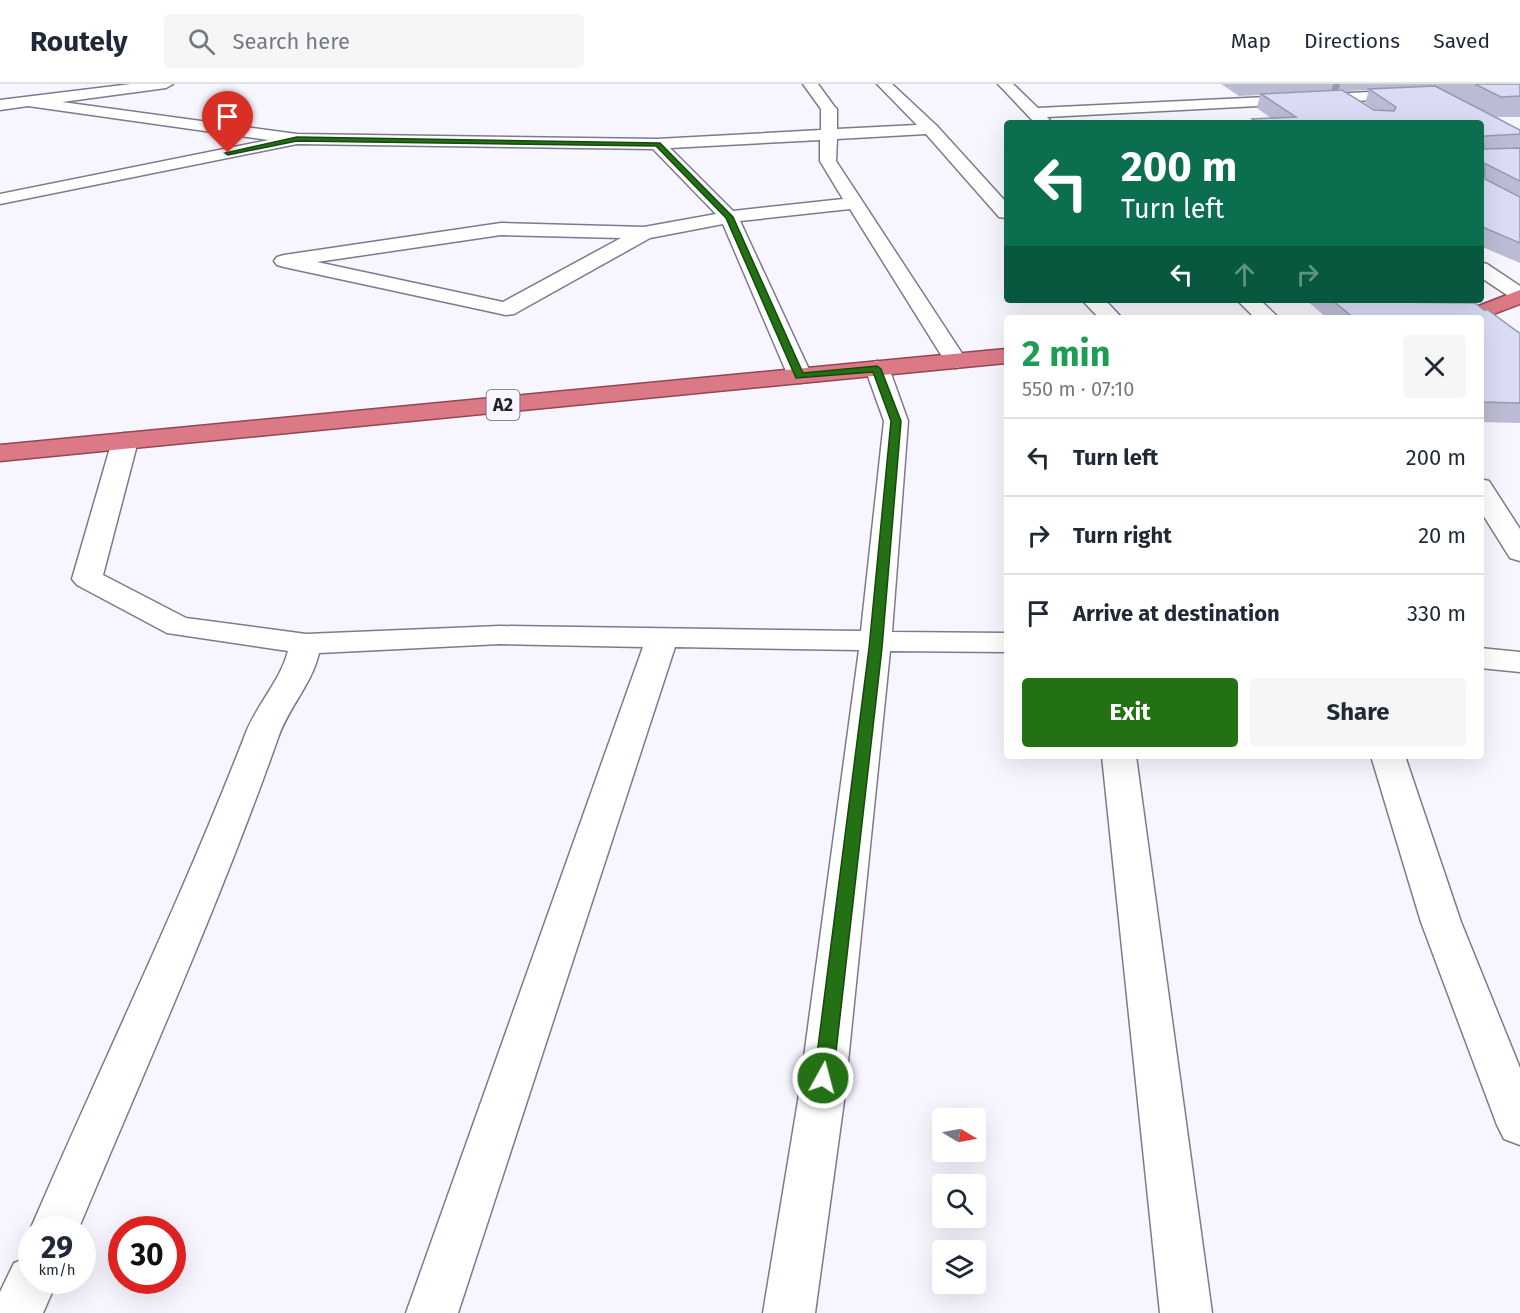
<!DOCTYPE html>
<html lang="en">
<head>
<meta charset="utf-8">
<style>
  body { margin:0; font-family:"Fira Sans",sans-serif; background:#f6f6f7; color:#1f2937; height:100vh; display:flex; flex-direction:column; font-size:22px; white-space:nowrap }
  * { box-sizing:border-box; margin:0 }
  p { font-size:20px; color:#747a83 }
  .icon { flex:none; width:33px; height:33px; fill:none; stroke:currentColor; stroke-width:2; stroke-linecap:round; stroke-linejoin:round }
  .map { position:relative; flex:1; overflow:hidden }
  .sheet { position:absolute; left:1004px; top:231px; width:480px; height:444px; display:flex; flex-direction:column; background:#fff; border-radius:6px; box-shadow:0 6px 24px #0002 }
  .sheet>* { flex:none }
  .guide { position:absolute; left:1004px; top:36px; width:480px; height:183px; border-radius:6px; box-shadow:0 6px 24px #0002; background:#0b6e4f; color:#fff; overflow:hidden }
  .needle { width:39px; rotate:100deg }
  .controls { position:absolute; left:932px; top:1024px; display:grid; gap:12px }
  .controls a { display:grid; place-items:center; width:54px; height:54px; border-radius:6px; background:#fff; box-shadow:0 6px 24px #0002; font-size:30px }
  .speed { position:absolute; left:18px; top:1132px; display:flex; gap:12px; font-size:30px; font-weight:700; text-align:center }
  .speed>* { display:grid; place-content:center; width:78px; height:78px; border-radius:50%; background:#fff; box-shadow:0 6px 24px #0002; line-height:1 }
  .speed small { font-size:15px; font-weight:400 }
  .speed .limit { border:9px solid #d22; background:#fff; color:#111 }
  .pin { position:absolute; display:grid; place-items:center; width:51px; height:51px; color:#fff; margin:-62px -26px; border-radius:50% 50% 50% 0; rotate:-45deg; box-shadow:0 0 6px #0007 }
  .pin .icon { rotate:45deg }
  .me { position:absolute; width:66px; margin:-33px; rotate:7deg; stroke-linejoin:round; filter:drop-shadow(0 0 4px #0008) }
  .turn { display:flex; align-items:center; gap:21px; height:126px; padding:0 18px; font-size:27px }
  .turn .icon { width:78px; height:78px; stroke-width:2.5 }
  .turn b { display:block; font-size:42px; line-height:51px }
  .lanes { display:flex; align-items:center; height:57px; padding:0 18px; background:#0003; justify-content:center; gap:30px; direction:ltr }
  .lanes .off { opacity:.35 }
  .round { display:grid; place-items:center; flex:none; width:63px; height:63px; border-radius:6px; background:#f6f6f7 }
  .head { display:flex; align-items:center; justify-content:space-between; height:102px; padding:0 18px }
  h1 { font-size:36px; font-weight:700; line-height:45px; color:#1e9e55 }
  .cta { display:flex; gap:12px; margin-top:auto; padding:12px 18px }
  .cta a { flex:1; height:69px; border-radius:6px; background:#237015; color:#fff; font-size:24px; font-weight:700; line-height:69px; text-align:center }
  .cta a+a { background:#f6f6f7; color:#1f2937 }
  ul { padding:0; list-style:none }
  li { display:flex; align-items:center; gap:18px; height:78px; padding:0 18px; border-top:2px solid #e0e1e3 }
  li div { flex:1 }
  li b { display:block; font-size:22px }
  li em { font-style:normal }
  header { display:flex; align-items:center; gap:36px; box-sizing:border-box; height:84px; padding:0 30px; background:#fff; border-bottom:2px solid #e0e1e3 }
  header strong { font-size:28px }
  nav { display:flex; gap:33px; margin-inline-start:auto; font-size:21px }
  .search { width:420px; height:54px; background:#f6f6f7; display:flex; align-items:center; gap:15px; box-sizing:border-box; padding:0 21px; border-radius:6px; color:#747a83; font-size:22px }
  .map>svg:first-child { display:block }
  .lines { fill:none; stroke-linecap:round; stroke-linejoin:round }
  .minor-casing { stroke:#7c7a8e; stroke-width:3 }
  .trunk-casing { stroke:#944552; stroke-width:3 }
  .minor { fill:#fff; fill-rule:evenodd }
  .trunk { fill:#db7a86; fill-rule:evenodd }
  .wall { fill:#bbbcd3; fill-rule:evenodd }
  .shaded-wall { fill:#9999ac }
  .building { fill:#dadbf5; stroke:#9999ac; stroke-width:1.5 }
  .route { fill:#237015; stroke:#17490e; stroke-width:1.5 }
  .labels { text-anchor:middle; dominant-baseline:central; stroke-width:4.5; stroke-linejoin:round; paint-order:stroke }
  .shield { fill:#f7f6ff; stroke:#616068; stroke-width:1.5 }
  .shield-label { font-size:18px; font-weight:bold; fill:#212028 }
</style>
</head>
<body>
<header>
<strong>Routely</strong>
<div class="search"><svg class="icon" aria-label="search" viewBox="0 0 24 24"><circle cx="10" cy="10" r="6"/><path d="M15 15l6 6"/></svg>Search here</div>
<nav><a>Map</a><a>Directions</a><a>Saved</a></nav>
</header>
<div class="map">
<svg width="1520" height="1229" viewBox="0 0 1520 1229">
  <rect width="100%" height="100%" fill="#f7f6ff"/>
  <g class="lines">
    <g class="minor-casing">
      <g id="minor">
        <path d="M131 0H173L166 4 62 18 297 50 657 55 821 46V25L803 0H818L834 22 837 25V45L917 41 877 0H892L937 42 1006 118V134L999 133 926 50 837 55 836 77 967 277 964 282 956 284 948 282 850 125 740 137 812 292 808 297 800 299 792 297 788 292 723 140 650 154 514 230 506 231 284 183 277 181 274 177 277 173 284 171 501 139 644 143 716 130 653 65 297 60 0 120V110L269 56 28 22 0 26V16ZM820 56V77L843 115 733 127 670 64ZM501 151 621 154 503 218 317 178Z"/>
        <path d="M998 0H1013L1038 24 1412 6 1419 10 1412 14 1047 33 1052 39H1035Z"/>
        <path d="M1480 178 1487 180 1520 202V217L1513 215 1480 193Z"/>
        <path d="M1082 216H1105L1122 234H1099Z"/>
        <path d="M1237 216H1260L1279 234H1255Z"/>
        <path d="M877 277 885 279 889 284 908 337 892 548 1006 549V568L890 567 844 1017 815 1229H763L798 1017 859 566 675 563 458 1229H406L643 563 500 560 319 569C312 600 288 624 278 654 219 821 146 983 78 1146H32V1151L30 1146C101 981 180 819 245 651 256 621 280 598 288 567L167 549 77 501 72 495 112 357 116 352 125 349 134 352 138 357 103 491 186 534 306 550 500 542 861 547 884 337 865 284 869 279Z"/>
        <path d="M1480 395 1489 397 1520 445V477L1510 474 1480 426Z"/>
        <path d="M1480 564 1520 568V588L1480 584Z"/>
        <path d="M1102 672H1136L1212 1229H1160Z"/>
        <path d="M1371 672H1405L1461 838 1520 984V1061L1504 1055 1497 1041 1421 838Z"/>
        <path d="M32 1172V1197H57L43 1229H0V1208L14 1179Z"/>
      </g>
    </g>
    <g class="trunk-casing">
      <g id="trunk">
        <path d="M1520 206V220L1480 235 1381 234 1384 229 1392 228 1476 223Z"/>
        <path d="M1006 265V279L0 377V361Z"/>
      </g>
    </g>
    <use href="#minor" class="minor"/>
    <use href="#trunk" class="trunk"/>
  </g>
  <g class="wall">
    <path d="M1221 0H1520V33H1497L1520 46V179L1480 162V39H1251L1252 35 1271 34 1257 24 1260 11 1239 12ZM1339 5 1345 7 1369 6 1365 19 1376 26 1334 7Z"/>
    <path d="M1306 216H1393V218H1411L1409 216H1450L1449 219 1520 249V339L1480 338V234H1327Z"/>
  </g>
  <path class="shaded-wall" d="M1333 0H1340L1339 5 1331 8Z"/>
  <g class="building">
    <path d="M1475 0H1520V12L1501 13Z"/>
    <path d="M1435 2 1520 46V50L1485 52 1483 54 1484 65 1520 64V97L1484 79 1485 95 1520 113V159L1480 142V39H1258L1252 35 1296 33 1261 10 1342 6 1374 26 1394 27 1396 23 1369 5Z"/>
    <path d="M1332 216H1386L1385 218 1475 219 1484 226H1488L1518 248 1520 249V319L1480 318V234H1354Z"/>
  </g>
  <path class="route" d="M297 53 660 59 733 133 803 289 877 282 881 285 901 337 882 564 833 994 830 1000 823 1002 817 1000 814 994 869 564 891 337 873 288 796 294 726 134 656 62 297 57 228 71 225 69Z"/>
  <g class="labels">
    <rect class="shield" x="486.5" y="306" width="33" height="30" rx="4.5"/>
    <g class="shield-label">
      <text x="503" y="321">A2</text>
    </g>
  </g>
</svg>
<div class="controls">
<a><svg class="needle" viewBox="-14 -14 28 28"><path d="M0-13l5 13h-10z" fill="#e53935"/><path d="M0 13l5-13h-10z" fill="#747a83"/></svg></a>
<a><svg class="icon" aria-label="search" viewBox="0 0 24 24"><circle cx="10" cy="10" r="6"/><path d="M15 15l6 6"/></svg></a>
<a><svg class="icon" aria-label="layers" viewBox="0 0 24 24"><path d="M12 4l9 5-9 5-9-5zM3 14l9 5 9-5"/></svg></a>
</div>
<div class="speed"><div>29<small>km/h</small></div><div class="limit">30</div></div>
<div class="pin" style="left:228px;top:69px;background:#d93025"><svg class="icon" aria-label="arrive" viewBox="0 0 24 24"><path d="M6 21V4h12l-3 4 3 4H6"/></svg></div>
<svg class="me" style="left:823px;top:994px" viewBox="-20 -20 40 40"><circle r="17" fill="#237015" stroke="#fff" stroke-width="3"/><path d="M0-11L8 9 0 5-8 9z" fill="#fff"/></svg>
<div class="guide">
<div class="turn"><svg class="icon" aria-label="left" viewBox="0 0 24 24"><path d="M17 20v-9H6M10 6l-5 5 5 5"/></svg><div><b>200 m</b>Turn left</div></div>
<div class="lanes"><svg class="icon" aria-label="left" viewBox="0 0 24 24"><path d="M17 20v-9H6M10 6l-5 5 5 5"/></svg><svg class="icon off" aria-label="ahead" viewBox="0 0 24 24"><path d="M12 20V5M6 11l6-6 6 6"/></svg><svg class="icon off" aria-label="right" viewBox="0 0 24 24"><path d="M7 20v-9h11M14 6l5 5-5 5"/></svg></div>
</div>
<section class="sheet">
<div class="head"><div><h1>2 min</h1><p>550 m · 07:10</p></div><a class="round"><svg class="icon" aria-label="close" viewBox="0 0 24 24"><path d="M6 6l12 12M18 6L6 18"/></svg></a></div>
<ul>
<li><svg class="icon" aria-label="left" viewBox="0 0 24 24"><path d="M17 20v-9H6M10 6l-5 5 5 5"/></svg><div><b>Turn left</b></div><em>200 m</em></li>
<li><svg class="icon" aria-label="right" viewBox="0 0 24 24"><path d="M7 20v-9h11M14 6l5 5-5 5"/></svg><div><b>Turn right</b></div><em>20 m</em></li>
<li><svg class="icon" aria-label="arrive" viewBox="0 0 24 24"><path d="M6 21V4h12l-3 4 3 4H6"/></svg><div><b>Arrive at destination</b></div><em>330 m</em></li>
</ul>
<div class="cta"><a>Exit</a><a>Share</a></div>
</section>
</div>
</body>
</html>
